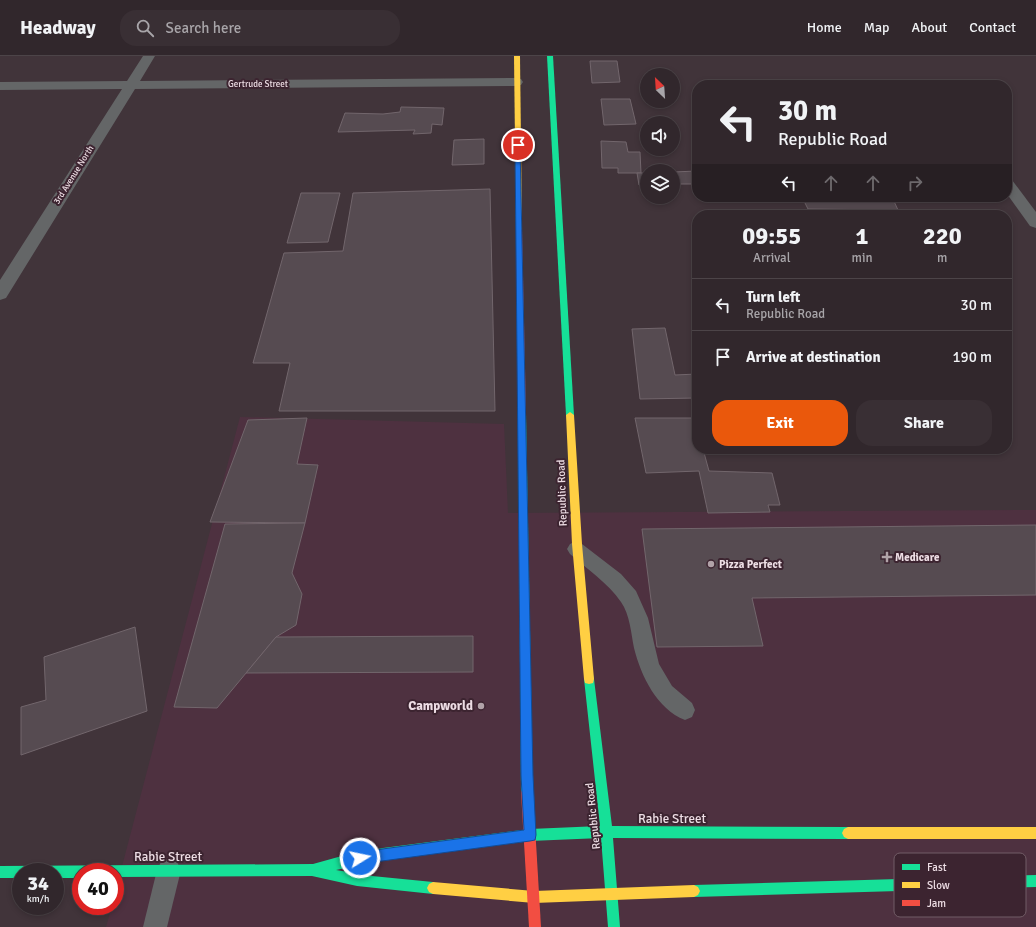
<!DOCTYPE html>
<html lang="en">
<head>
<meta charset="utf-8">
<style>
  body { margin:0; font-family:Signika,sans-serif; background:#392f34; color:#f1f3f6; height:100vh; display:flex; flex-direction:column; font-size:15px; white-space:nowrap }
  * { box-sizing:border-box; margin:0 }
  p { font-size:13px; color:#a8a5a9 }
  .icon { flex:none; width:22px; height:22px; fill:none; stroke:currentColor; stroke-width:2; stroke-linecap:round; stroke-linejoin:round }
  .map { position:relative; flex:1; overflow:hidden }
  .side { position:absolute; left:692px; top:154px; width:320px; height:244px; display:flex; flex-direction:column; background:#31272c; border-radius:16px; box-shadow:0 2px 6px #0003,0 0 0 1px #4c4448 }
  .side>* { flex:none }
  .guide { position:absolute; left:692px; top:24px; width:320px; height:122px; border-radius:16px; box-shadow:0 2px 6px #0003,0 0 0 1px #4c4448; background:#31272c; color:#f1f3f6; overflow:hidden }
  .needle { width:26px; rotate:335deg }
  .tools { position:absolute; left:640px; top:12px; display:grid; gap:8px }
  .tools a { display:grid; place-items:center; width:40px; height:40px; border-radius:50%; background:#31272c; box-shadow:0 2px 6px #0003,0 0 0 1px #4c4448; font-size:20px }
  .speed { position:absolute; left:12px; top:807px; display:flex; gap:8px; font-size:20px; font-weight:700; text-align:center }
  .speed>* { display:grid; place-content:center; width:52px; height:52px; border-radius:50%; background:#31272c; box-shadow:0 2px 6px #0003,0 0 0 1px #4c4448; line-height:1 }
  .speed small { font-size:10px; font-weight:400 }
  .speed .limit { border:6px solid #d22; background:#fff; color:#111 }
  .pin { position:absolute; display:grid; place-items:center; width:34px; height:34px; color:#fff; margin:-17px; border:2px solid #fff; border-radius:50%; box-shadow:0 1px 4px #0007 }
  .me { position:absolute; width:44px; margin:-22px; rotate:80deg; stroke-linejoin:round; filter:drop-shadow(0 0 3px #0008) }
  .turn { display:flex; align-items:center; gap:14px; height:84px; padding:0 20px; font-size:18px }
  .turn .icon { width:52px; height:52px; stroke-width:2.5 }
  .turn b { display:block; font-size:28px; line-height:34px }
  .lanes { display:flex; align-items:center; height:38px; padding:0 20px; background:#0003; justify-content:center; gap:20px; direction:ltr }
  .lanes .off { opacity:.35 }
  .eta { display:flex; justify-content:space-evenly; align-items:center; height:68px; text-align:center }
  .eta b { font-size:24px; font-weight:700; line-height:28px }
  .cta { display:flex; gap:8px; margin-top:auto; padding:8px 20px }
  .cta a { flex:1; height:46px; border-radius:16px; background:#ea580c; color:#fff; font-size:16px; font-weight:700; line-height:46px; text-align:center }
  .cta a+a { background:#392f34; color:#f1f3f6 }
  ul { padding:0; list-style:none }
  li { display:flex; align-items:center; gap:12px; height:52px; padding:0 20px; border-top:1px solid #4c4448 }
  li div { flex:1 }
  li b { display:block; font-size:15px }
  li em { font-style:normal }
  header { display:flex; align-items:center; gap:24px; box-sizing:border-box; height:56px; padding:0 20px; background:#31272c; border-bottom:1px solid #4c4448 }
  header strong { font-size:19px }
  nav { display:flex; gap:22px; margin-inline-start:auto; font-size:14px }
  .search { width:280px; height:36px; background:#392f34; display:flex; align-items:center; gap:10px; box-sizing:border-box; padding:0 14px; border-radius:16px; color:#a8a5a9; font-size:15px }
  .map>svg:first-child { display:block }
  .built { fill:#4e3140 }
  .building { fill:#564b51; stroke:#72666c }
  .lines { fill:none; stroke-linecap:round; stroke-linejoin:round }
  .lane { fill:#646667; fill-rule:evenodd }
  .street { fill:#646667; fill-rule:evenodd }
  .fast { fill:#16e098; fill-rule:evenodd }
  .slow { fill:#ffcf43; fill-rule:evenodd }
  .jam { fill:#f24e42; fill-rule:evenodd }
  .route { fill:#1a73e8; stroke:#114b97 }
  .poi-dot { fill:#b1a2a8; stroke:#3c2430; stroke-width:1.5 }
  .labels { text-anchor:middle; dominant-baseline:central; stroke-width:4; stroke-linejoin:round; paint-order:stroke }
  .far-street-label { font-size:9px; fill:#eddde4; stroke:#3c2430 }
  .street-label { font-size:11px; fill:#eddde4; stroke:#3c2430 }
  .poi-label { font-size:11px; font-weight:bold; fill:#eddde4; stroke:#3c2430; text-anchor:start }
  .near-poi-label { font-size:13px; font-weight:bold; fill:#eddde4; stroke:#3c2430; text-anchor:end }
  .near-street-label { font-size:13px; fill:#eddde4; stroke:#3c2430 }
  .key { fill:#3c2430; stroke:#715c66; stroke-width:1 }
  .key-label { font-size:11px; fill:#eddde4 }
</style>
</head>
<body>
<header>
<strong>Headway</strong>
<div class="search"><svg class="icon" aria-label="search" viewBox="0 0 24 24"><circle cx="10" cy="10" r="6"/><path d="M15 15l6 6"/></svg>Search here</div>
<nav><a>Home</a><a>Map</a><a>About</a><a>Contact</a></nav>
</header>
<div class="map">
<svg width="1036" height="871" viewBox="0 0 1036 871">
  <rect width="100%" height="100%" fill="#41343a"/>
  <path class="built" d="M240 361 504 368 508 457 1036 454V871H106L112 850H115V837Z"/>
  <g class="building">
    <path d="M590 5H617L620 26 592 27Z"/>
    <path d="M601 43H630L636 68 604 69Z"/>
    <path d="M401 51 444 52 442 69 432 68 431 77 413 78 415 74 338 76 345 57 383 58 400 56Z"/>
    <path d="M484 83V108L452 109 454 84Z"/>
    <path d="M601 85 626 86 628 96H640L641 117H618V112H602Z"/>
    <path d="M697 115V128H673V116Z"/>
    <path d="M637 117H647V129H639Z"/>
    <path d="M490 133 495 355H279L290 307H253L284 197 343 195 353 137Z"/>
    <path d="M301 137H340L328 186 287 187Z"/>
    <path d="M802 141H892L898 154 808 153Z"/>
    <path d="M665 272 675 319 697 318V342L640 343 632 273Z"/>
    <path d="M307 362 297 408 318 409 305 467 210 466 248 364Z"/>
    <path d="M635 362H697V393H703L709 415 772 417 780 449H768L770 456 708 457 699 415 646 417Z"/>
    <path d="M305 467 292 517 302 538 296 569 276 581 217 652 174 651 225 468Z"/>
    <path d="M1036 469V539L752 542 763 590 657 591 642 473Z"/>
    <path d="M135 571 147 655 21 699V651L46 644 44 601Z"/>
    <path d="M473 580V616L246 617 276 581Z"/>
  </g>
  <g class="lines">
    <g class="lane">
      <path d="M576 485 582 488 621 518 636 535 648 562 659 608 672 630 692 647 695 654 692 661 685 664C657 653 641 620 634 592 631 577 630 559 621 546 608 527 587 513 570 498L567 493 570 488Z"/>
      <path d="M169 802 177 806 181 814 167 871H143L157 814 161 806Z"/>
    </g>
    <g class="street">
      <path d="M143 0H155L140 25 516 22 521 23 523 26 521 29 516 30 135 33 6 242 0 244V224L122 33 0 34V26L127 25Z"/>
      <path d="M1007 122 1012 124 1036 156V172L1030 170 1007 138Z"/>
    </g>
    <g class="fast">
      <path d="M547 0H553L574 359 570 362 566 359Z"/>
      <path d="M522 355 526 358 533 736 531 740 527 742 523 740 521 736 518 358Z"/>
      <path d="M589 618 593 619 594 623 612 770 848 771 852 773 854 777 852 781 848 783 613 782 620 871H608L601 782 530 785 383 804 336 814 372 820 433 826 437 828 439 832 437 836 433 838 357 830 312 820 115 821V816H81V822H55V816H21V822H0V810L313 808 349 798 383 792 530 773 600 770 584 623 585 619Z"/>
      <path d="M1036 819V831L694 841 690 839 688 835 690 831 694 829Z"/>
    </g>
    <g class="slow">
      <path d="M514 0H520L522 174 519 176 516 174Z"/>
      <path d="M570 356 574 359 582 488 594 623 593 627 589 628 585 627 584 623 572 488 566 359Z"/>
      <path d="M848 771H1036V783H848L844 781 842 777 844 773Z"/>
      <path d="M433 826 534 835 694 829 698 831 700 835 698 839 694 841 534 847 433 838 429 836 427 832 429 828Z"/>
    </g>
    <g class="jam">
      <path d="M519 172 522 174 526 358 522 361 518 358 516 174Z"/>
      <path d="M527 730 531 732 533 736 541 871H529L521 736 523 732Z"/>
    </g>
  </g>
  <path class="route" d="M515 88 520 89 533 719 536 779 535 784 530 785 360 808 356 807 354 802 356 798 360 796 524 774 521 719Z"/>
  <g class="poi-dot">
    <path d="M885 495h4v4h4v4h-4v4h-4v-4h-4v-4h4z"/>
    <circle cx="711" cy="508" r="4"/>
    <circle cx="481" cy="650" r="4"/>
  </g>
  <g class="labels">
    <g class="far-street-label">
      <text x="258" y="28">Gertrude Street</text>
      <text transform="translate(74 119) rotate(-58)">3rd Avenue North</text>
    </g>
    <g class="street-label">
      <text transform="translate(562 437) rotate(-92)">Republic Road</text>
      <text transform="translate(593 760) rotate(-96)">Republic Road</text>
    </g>
    <g class="poi-label">
      <text x="895" y="501">Medicare</text>
      <text x="719" y="508">Pizza Perfect</text>
    </g>
    <g class="near-poi-label">
      <text x="473" y="650">Campworld</text>
    </g>
    <g class="near-street-label">
      <text x="672" y="763">Rabie Street</text>
      <text x="168" y="801">Rabie Street</text>
    </g>
  </g>
  <rect x="894" y="797" width="132" height="64" rx="6" class="key"/>
  <rect x="902" y="808" width="18" height="6" fill="#16e098"/>
  <rect x="902" y="826" width="18" height="6" fill="#ffcf43"/>
  <rect x="902" y="844" width="18" height="6" fill="#f24e42"/>
  <g class="key-label">
    <text x="927" y="815">Fast</text>
    <text x="927" y="833">Slow</text>
    <text x="927" y="851">Jam</text>
  </g>
</svg>
<div class="tools">
<a><svg class="needle" viewBox="-14 -14 28 28"><path d="M0-13l5 13h-10z" fill="#e53935"/><path d="M0 13l5-13h-10z" fill="#a8a5a9"/></svg></a>
<a><svg class="icon" aria-label="sound" viewBox="0 0 24 24"><path d="M4 9h4l5-4v14l-5-4H4zM17 9q2 3 0 6"/></svg></a>
<a><svg class="icon" aria-label="layers" viewBox="0 0 24 24"><path d="M12 4l9 5-9 5-9-5zM3 14l9 5 9-5"/></svg></a>
</div>
<div class="speed"><div>34<small>km/h</small></div><div class="limit">40</div></div>
<div class="pin" style="left:518px;top:89px;background:#d93025"><svg class="icon" aria-label="arrive" viewBox="0 0 24 24"><path d="M6 21V4h12l-3 4 3 4H6"/></svg></div>
<svg class="me" style="left:360px;top:802px" viewBox="-20 -20 40 40"><circle r="17" fill="#1a73e8" stroke="#fff" stroke-width="3"/><path d="M0-11L8 9 0 5-8 9z" fill="#fff"/></svg>
<div class="guide">
<div class="turn"><svg class="icon" aria-label="left" viewBox="0 0 24 24"><path d="M17 20v-9H6M10 6l-5 5 5 5"/></svg><div><b>30 m</b>Republic Road</div></div>
<div class="lanes"><svg class="icon" aria-label="left" viewBox="0 0 24 24"><path d="M17 20v-9H6M10 6l-5 5 5 5"/></svg><svg class="icon off" aria-label="ahead" viewBox="0 0 24 24"><path d="M12 20V5M6 11l6-6 6 6"/></svg><svg class="icon off" aria-label="ahead" viewBox="0 0 24 24"><path d="M12 20V5M6 11l6-6 6 6"/></svg><svg class="icon off" aria-label="right" viewBox="0 0 24 24"><path d="M7 20v-9h11M14 6l5 5-5 5"/></svg></div>
</div>
<section class="side">
<div class="eta">
<div><b>09:55</b><p>Arrival</p></div>
<div><b>1</b><p>min</p></div>
<div><b>220</b><p>m</p></div>
</div>
<ul>
<li><svg class="icon" aria-label="left" viewBox="0 0 24 24"><path d="M17 20v-9H6M10 6l-5 5 5 5"/></svg><div><b>Turn left</b><p>Republic Road</p></div><em>30 m</em></li>
<li><svg class="icon" aria-label="arrive" viewBox="0 0 24 24"><path d="M6 21V4h12l-3 4 3 4H6"/></svg><div><b>Arrive at destination</b></div><em>190 m</em></li>
</ul>
<div class="cta"><a>Exit</a><a>Share</a></div>
</section>
</div>
</body>
</html>
